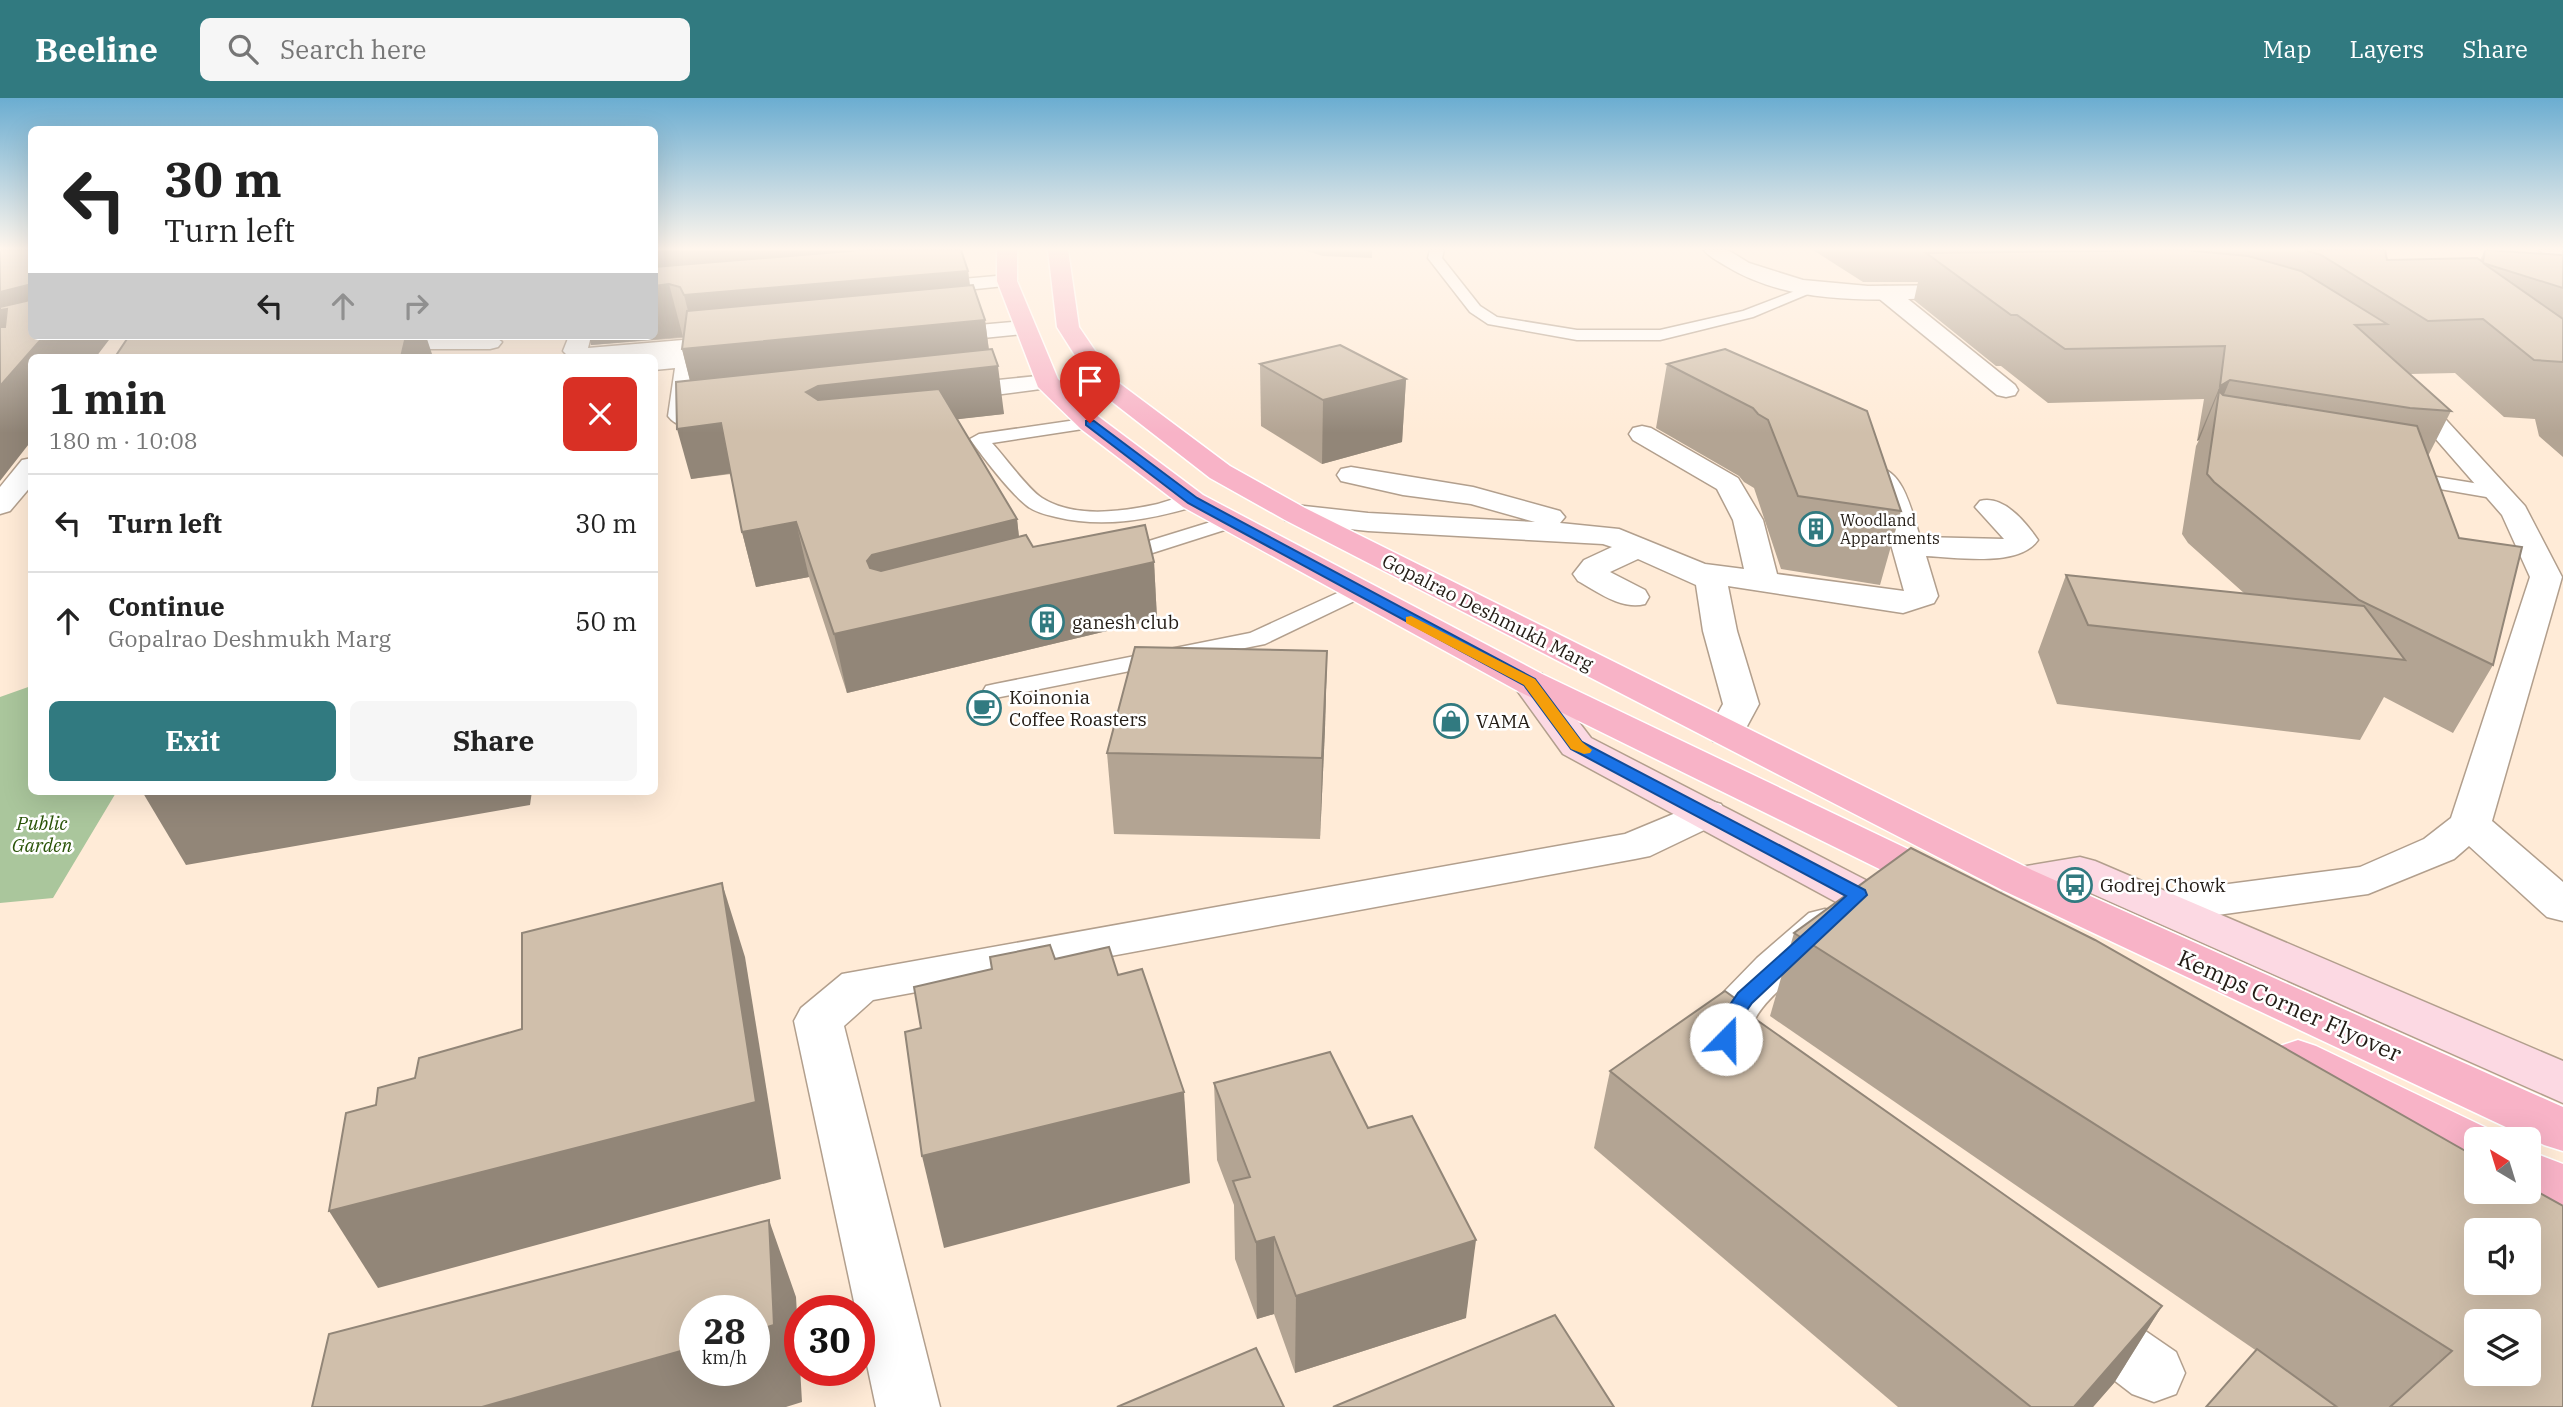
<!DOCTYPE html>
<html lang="en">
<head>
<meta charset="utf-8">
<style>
  body { margin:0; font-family:"IBM Plex Serif",serif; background:#f6f6f6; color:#222; height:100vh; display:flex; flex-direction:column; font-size:26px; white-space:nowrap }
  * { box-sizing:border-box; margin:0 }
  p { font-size:23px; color:#767676 }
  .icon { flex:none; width:38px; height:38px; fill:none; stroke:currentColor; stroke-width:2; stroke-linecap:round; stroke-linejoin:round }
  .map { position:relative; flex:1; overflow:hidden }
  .details { position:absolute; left:28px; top:256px; width:630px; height:441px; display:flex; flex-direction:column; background:#fff; border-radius:10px; box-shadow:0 7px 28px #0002 }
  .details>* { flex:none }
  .banner { position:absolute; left:28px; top:28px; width:630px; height:214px; border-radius:10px; box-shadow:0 7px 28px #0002; background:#fff; color:#222; overflow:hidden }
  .needle { width:46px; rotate:322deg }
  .tools { position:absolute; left:2464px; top:1029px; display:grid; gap:14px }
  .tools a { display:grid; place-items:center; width:77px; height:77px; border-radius:10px; background:#fff; box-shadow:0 7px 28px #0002; font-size:35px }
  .speed { position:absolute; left:679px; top:1197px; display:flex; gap:14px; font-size:35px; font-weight:700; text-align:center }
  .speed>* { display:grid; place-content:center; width:91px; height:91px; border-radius:50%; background:#fff; box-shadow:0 7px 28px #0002; line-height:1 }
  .speed small { font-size:18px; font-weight:400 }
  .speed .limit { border:10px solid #d22; background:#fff; color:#111 }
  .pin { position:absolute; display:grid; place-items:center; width:60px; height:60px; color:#fff; margin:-72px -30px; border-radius:50% 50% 50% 0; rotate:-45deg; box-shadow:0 0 7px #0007 }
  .pin .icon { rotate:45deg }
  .me { position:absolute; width:77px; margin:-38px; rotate:22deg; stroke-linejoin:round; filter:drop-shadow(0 0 5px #0008) }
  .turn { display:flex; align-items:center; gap:24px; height:147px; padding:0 21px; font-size:32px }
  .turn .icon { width:91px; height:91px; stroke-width:2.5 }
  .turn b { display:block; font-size:49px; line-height:60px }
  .lanes { display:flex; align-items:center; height:66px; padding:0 21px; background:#0003; justify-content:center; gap:35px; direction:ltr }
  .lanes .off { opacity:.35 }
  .round { display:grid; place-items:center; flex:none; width:74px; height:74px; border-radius:10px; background:#f6f6f6 }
  .summary { display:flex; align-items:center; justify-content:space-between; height:119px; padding:0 21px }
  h1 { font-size:42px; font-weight:700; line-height:52px }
  .cta { display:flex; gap:14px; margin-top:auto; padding:14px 21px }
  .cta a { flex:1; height:80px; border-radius:10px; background:#317a80; color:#fff; font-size:28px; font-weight:700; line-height:80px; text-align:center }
  .cta a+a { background:#f6f6f6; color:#222 }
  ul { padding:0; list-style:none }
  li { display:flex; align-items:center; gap:21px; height:98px; padding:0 21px; border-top:2px solid #e0e0e0 }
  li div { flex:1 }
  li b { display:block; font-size:26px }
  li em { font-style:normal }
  header { display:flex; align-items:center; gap:42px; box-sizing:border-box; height:98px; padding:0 35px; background:#317a80; color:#fff }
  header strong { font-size:33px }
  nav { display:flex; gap:38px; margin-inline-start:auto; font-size:24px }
  .search { width:490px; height:63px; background:#f6f6f6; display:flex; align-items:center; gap:18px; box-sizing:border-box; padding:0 24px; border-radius:10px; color:#767676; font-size:26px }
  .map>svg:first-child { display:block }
  .green { fill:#aac69c }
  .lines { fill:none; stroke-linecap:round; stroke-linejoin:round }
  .service-casing { stroke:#b29f8d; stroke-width:3 }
  .minor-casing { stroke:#b29f8d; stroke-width:3 }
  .tertiary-casing { stroke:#b29f8d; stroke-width:3 }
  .secondary-casing { stroke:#b29f8d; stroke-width:3 }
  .primary-casing { stroke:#fff; stroke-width:3 }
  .service { fill:#fff; fill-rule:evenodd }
  .minor { fill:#fff; fill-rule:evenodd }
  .tertiary { fill:#fff; fill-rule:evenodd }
  .secondary { fill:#fcd9e3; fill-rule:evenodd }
  .primary { fill:#f8b3c7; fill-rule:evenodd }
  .wall { fill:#b3a493 }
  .shaded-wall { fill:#928678 }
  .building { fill:#d0bfab; stroke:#928678; stroke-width:2; fill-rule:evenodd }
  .route { fill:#1a73e8; stroke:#114b97; stroke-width:2 }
  .slow { fill:#f59e0b }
  .labels { text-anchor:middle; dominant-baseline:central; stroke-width:5; stroke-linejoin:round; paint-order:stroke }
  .far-poi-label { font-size:16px; fill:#231c15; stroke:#fff; text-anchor:start }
  .street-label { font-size:19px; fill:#231c15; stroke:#fff }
  .poi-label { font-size:19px; fill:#231c15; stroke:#fff; text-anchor:start }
  .park-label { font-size:19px; font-style:italic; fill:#2a5408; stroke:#fff }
  .near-street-label { font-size:23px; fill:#231c15; stroke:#fff }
</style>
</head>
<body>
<header>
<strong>Beeline</strong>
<div class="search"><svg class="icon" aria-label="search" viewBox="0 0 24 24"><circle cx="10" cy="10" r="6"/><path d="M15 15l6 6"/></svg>Search here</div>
<nav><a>Map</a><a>Layers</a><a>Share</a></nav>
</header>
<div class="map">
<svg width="2563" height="1309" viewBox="0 0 2563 1309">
  <rect width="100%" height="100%" fill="#ffebd7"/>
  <path class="green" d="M31 588 32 693H117L53 800 0 805V599Z"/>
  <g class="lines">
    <g class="service-casing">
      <g id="service">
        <path d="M1430 152H1444L1442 160 1480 208 1497 219 1577 232H1660L1743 213 1808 188 1813 187 1820 191 1753 219 1660 242H1577L1488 226 1470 214 1428 160Z"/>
        <path d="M1090 320 1099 325 1096 329 992 345C1005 359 1028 391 1042 400 1074 420 1119 414 1153 407 1168 404 1185 395 1200 399L1203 403 1200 407C1152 421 1105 431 1056 419 1047 417 1034 414 1026 407 1009 393 983 359 970 341L979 336Z"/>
        <path d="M2406 374 2498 389 2508 395 2498 401 2399 384 2396 380 2399 376Z"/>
        <path d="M1230 418 1237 420 1240 424 1237 428 1118 466 1110 465 1107 460 1110 455Z"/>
        <path d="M1357 486 1365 488 1368 493 1365 498 1265 546 995 600 986 598 983 593 986 588 995 586 1250 535Z"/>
      </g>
    </g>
    <g class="minor-casing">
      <g id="minor">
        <path d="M2539 152H2562L2563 167 2556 165Z"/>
        <path d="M1007 177 1014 179 1017 183 1014 187 918 197 911 195 907 191 911 187 918 185Z"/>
        <path d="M1885 188 1893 189 2015 287 2018 292 2015 297 2006 299 1997 297 1877 199 1874 194 1877 189Z"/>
        <path d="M1025 223 1033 225 1036 230 1033 235 933 245 925 243 922 238 925 233 933 231Z"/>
        <path d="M370 238H494L502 244 498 249 490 251H374L366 249 362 244Z"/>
        <path d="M569 238H591L588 250 683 242 691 244 695 249 692 253 713 251 721 253 725 258 721 263 699 267 694 314 706 317 710 323 706 329C694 332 676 329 668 318L675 270 654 272V259H569L563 253Z"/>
        <path d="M1047 277 1056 279 1059 284 1056 289 948 303 939 300 935 295 939 290 948 287Z"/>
        <path d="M1642 328 1651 330 1738 380 1763 422 1777 476 1904 493 1876 393 1861 376 1865 370C1903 361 1911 413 1920 439L2004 441 1975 409 1980 403C2003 397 2025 423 2038 442 2019 470 1956 459 1926 458L1938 498 1934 505 1903 515 1728 488 1737 533 1759 606 1739 643 1726 646 1713 643 1707 635 1723 606 1703 533 1696 487 1638 461 1610 474 1645 492 1649 499 1645 506C1621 512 1598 494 1578 483L1573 476 1584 462 1612 449 1603 446 1368 433 1295 425 1285 422 1280 416 1285 410 1295 407 1368 415 1535 424 1471 406 1403 397 1341 383 1337 377 1341 371 1351 369 1473 389 1560 413 1565 419 1560 425 1619 431 1705 466 1744 471 1733 422 1717 391 1633 342 1629 336 1633 330Z"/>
        <path d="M32 360V387L10 413 0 416V389L22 362Z"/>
        <path d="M1707 702 1721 706 1727 715 1721 724 1650 758 1635 761 873 902 844 928 940 1309H876L859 1229V1213H856L794 923 801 910 842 876 1625 736Z"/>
        <path d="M1825 811 1841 815 1847 826C1828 858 1764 894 1753 926 1750 935 1752 944 1756 953L1749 966 1731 972 1713 966 1705 949 1703 933 1720 898 1757 860 1809 815Z"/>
        <path d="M2088 1200 2109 1208 2176 1254 2185 1275 2176 1296 2154 1304 2132 1296 2067 1246 2058 1227 2067 1208Z"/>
      </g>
    </g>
    <g class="tertiary-casing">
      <g id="tertiary">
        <path d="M1704 152H1728L1749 165 1803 182 1868 188 1967 187 1974 189 1978 193 1974 197 1967 199C1888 201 1796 211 1726 168 1718 163 1709 159 1704 152Z"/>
        <path d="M2406 286 2415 288 2525 408 2562 479 2492 723 2563 784V823L2547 819 2469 748 2454 761 2368 796 2167 824 2151 820 2145 809 2151 798 2167 794 2360 769 2424 741 2451 720 2530 479 2502 417 2394 293 2397 288Z"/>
      </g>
    </g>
    <g class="secondary-casing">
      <g id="secondary">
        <path d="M1529 573 1542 576 1591 640 1914 807 1920 818 1914 829 1898 833 1882 829 1563 656 1511 584 1516 576Z"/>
        <path d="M2080 759 2095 763 2563 963V1005L2075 788 2017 796 2002 792 1995 782 2002 772Z"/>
      </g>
    </g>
    <g class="primary-casing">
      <g id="primary">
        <path d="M997 152H1017V183L1058 281 1099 319 1203 397 1542 576 1958 775 1965 785 1958 795 1943 799 1928 795 1516 592 1183 409 1081 331 1038 289 997 183Z"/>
        <path d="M1048 152H1068L1079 229 1115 282 1230 368 1305 410 2032 772 2563 1009V1053L2544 1047 2002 792 1285 422 1210 380 1097 292 1057 229Z"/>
        <path d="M2298 942 2316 948 2495 1034 2499 1041H2476V1071L2457 1064 2280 974 2273 961 2280 948Z"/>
        <path d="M2529 1053 2563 1066V1115L2515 1094H2529Z"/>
      </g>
    </g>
    <use href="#service" class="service"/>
    <use href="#minor" class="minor"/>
    <use href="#tertiary" class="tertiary"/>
    <use href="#secondary" class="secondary"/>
    <use href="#primary" class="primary"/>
  </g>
  <g class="wall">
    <path d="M654 152 968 173 970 187 985 222 989 252 1004 316 957 321 1017 421 1019 439 1033 449 1154 464 1157 521 847 595 809 479 756 489 742 434 731 376 691 381 690 282 682 251 683 240 591 247Z"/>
    <path d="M1304 152H1372V160L1323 158Z"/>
    <path d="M1813 152H2385L2387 162H2480L2485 152 2563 157V359L2539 338 2535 321 2504 319 2455 275 2410 276 2451 313 2428 358 2493 567 2453 635 2384 599 2360 642 2057 606 2038 554 2066 477 2245 496 2188 445 2182 436 2196 348 2199 342 2197 343 2204 301 2048 305 2001 268H1996L1914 202 1918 184H1863Z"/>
    <path d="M1725 251 1901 413 1880 487 1781 471 1754 390 1744 384 1739 378 1656 330 1667 266Z"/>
    <path d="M1260 266 1406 281 1402 344 1322 366 1261 328Z"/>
    <path d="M1327 553 1325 630 1320 741 1114 736 1107 655Z"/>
    <path d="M1794 835 2563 1309H2338L1770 918Z"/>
    <path d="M1754 920 2162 1208 2114 1285 2093 1309H1898L1594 1050 1610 973Z"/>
    <path d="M1214 985 1368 1030 1466 1220 1295 1275 1274 1216 1257 1221 1235 1161 1234 1107 1217 1062Z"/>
  </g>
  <g class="shaded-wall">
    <path d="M654 152H956L968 173 974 223 985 222 991 269 998 268 1004 316 828 336 697 311 682 251 697 249 684 197 680 189 669 186 683 239 591 247 589 238H654Z"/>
    <path d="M30 186 32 190V238H112L96 259H32V342L0 383V194Z"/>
    <path d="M406 238H426L433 259H401Z"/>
    <path d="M1406 281 1402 344 1322 366 1323 302Z"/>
    <path d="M2230 282 2215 318 2219 293 2199 342 2197 343 2220 288Z"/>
    <path d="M721 325 733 375 691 381 677 331Z"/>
    <path d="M1017 421 1023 476 878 520 867 463 872 457Z"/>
    <path d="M796 424 809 479 756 489 742 434Z"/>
    <path d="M1154 464 1157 521 847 595 834 536Z"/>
    <path d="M1327 553 1325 630 1320 741 1322 660Z"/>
    <path d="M152 693H532L530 707 186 767 143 695Z"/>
    <path d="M722 785 745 859 781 1081 378 1190 329 1113Z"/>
    <path d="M1184 994 1190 1085 944 1150 922 1058Z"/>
    <path d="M769 1122 796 1199 802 1304 786 1309H482L695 1249V1272H754V1233Z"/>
    <path d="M1274 1139V1216L1257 1221 1256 1144Z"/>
    <path d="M1476 1142 1466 1220 1295 1275 1296 1198Z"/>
    <path d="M2162 1208 2114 1285 2093 1309H2074Z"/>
  </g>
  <g class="building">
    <path d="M0 152H32V186L0 194Z"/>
    <path d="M863 152H961L968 173 684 197 680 189 669 186 654 188V169Z"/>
    <path d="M2184 152 2248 158 2301 173 2387 226 2355 227 2451 313 2410 310 2230 282 2220 288 2225 248 2065 251 2017 217H2011L1926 155Z"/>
    <path d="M2305 152H2385L2387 162 2477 160 2483 164 2485 152 2563 157V190L2483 165 2563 221V264L2534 262 2483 221 2428 223 2321 157Z"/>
    <path d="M973 187 985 222 682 251 687 213Z"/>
    <path d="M32 201V238H44L0 288V229H5L7 211 0 212V209L26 203Z"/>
    <path d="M129 238H406L401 259H115Z"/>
    <path d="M1340 247 1406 281 1323 302 1260 266Z"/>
    <path d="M992 251 998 268 818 288 806 294 818 302 939 291 1017 421 872 457 867 463 870 470 881 473 1026 437 1033 449 1145 427 1154 464 834 536 796 424 742 434 721 325 677 331 676 284Z"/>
    <path d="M1725 251 1867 313 1901 413 1798 398 1768 322 1758 316 1753 310 1667 266Z"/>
    <path d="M2219 293 2223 297 2417 328 2459 440 2522 449 2493 567 2359 502 2214 384 2207 376Z"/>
    <path d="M2066 477 2364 508 2405 562 2088 527Z"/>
    <path d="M1135 549 1327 553 1322 660 1107 655Z"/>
    <path d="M1911 750 2095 842 2476 1059V1094H2529V1089L2563 1108V1309H2390L2452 1253 1794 835ZM2476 1132H2529V1185H2476ZM2476 1223H2529V1276H2476Z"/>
    <path d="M722 785 756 1004 329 1113 346 1015 376 1007 378 990 415 980 419 960 522 931V835Z"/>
    <path d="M1050 847 1055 861 1109 849 1118 877 1142 871 1184 994 922 1058 905 934 921 930 914 889 992 871 990 859Z"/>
    <path d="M1725 893 1740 904 1754 920 2162 1208 2074 1309H2031L1610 973Z"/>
    <path d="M1330 954 1368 1030 1412 1018 1476 1142 1296 1198 1274 1139 1256 1144 1233 1083 1250 1079 1214 985Z"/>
    <path d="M769 1122 774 1227 754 1233V1213H695V1249L482 1309H312L329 1236Z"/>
    <path d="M1555 1217 1614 1309H1333Z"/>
    <path d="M1256 1250 1284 1309H1117Z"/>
    <path d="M2257 1251 2337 1309H2206Z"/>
  </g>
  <linearGradient id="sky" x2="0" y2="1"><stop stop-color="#6badd1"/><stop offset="0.45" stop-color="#fff6ed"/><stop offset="1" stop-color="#fff6ed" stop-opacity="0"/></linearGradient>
  <rect width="2563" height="335" fill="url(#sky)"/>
  <path class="route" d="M1086 323H1094L1197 400 1535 581 1582 644 1865 792 1867 797 1752 905 1740 922 1733 946 1726 948 1719 946 1716 941 1721 920 1738 895 1846 798 1571 651 1524 587 1188 405 1086 327Z"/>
  <path class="slow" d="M1411 518 1535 581 1582 644 1592 652 1590 655 1584 656 1571 651 1524 587 1406 525V519Z"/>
  <defs>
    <g id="building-ring" transform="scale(1.75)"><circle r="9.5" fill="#fff" stroke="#317a80" stroke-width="1.5"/><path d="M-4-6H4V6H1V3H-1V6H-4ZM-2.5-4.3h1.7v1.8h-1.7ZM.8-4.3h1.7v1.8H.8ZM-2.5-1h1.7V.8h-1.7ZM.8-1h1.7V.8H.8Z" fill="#317a80"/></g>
    <g id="cafe-ring" transform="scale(1.75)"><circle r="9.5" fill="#fff" stroke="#317a80" stroke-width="1.5"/><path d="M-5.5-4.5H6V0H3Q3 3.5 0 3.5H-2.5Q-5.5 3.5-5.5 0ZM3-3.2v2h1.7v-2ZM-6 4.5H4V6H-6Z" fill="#317a80"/></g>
    <g id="shop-ring" transform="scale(1.75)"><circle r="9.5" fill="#fff" stroke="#317a80" stroke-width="1.5"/><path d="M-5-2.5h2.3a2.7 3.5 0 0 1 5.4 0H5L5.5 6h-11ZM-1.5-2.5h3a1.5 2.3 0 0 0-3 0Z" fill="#317a80"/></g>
    <g id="bus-ring" transform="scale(1.75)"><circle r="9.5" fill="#fff" stroke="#317a80" stroke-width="1.5"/><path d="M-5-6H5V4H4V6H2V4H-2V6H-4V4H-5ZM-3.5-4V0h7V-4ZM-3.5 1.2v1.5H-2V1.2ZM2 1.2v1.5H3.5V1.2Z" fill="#317a80"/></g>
  </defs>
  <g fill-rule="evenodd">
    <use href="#building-ring" x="1816" y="431"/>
    <use href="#building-ring" x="1047" y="524"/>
    <use href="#cafe-ring" x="984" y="610"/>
    <use href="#shop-ring" x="1451" y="623"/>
    <use href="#bus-ring" x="2075" y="787"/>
  </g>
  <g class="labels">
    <g class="far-poi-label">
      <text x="1840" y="422">Woodland<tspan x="1840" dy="18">Appartments</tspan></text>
    </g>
    <g class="street-label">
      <text transform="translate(1488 514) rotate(27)">Gopalrao Deshmukh Marg</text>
    </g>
    <g class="poi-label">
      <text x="1072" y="524">ganesh club</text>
      <text x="1009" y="599">Koinonia<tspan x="1009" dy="22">Coffee Roasters</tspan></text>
      <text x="1476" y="623">VAMA</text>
      <text x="2100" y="787">Godrej Chowk</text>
    </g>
    <g class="park-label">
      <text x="42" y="725">Public<tspan x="42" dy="22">Garden</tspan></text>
    </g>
    <g class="near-street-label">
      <text transform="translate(2290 907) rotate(24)">Kemps Corner Flyover</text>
    </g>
  </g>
</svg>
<div class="tools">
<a><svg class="needle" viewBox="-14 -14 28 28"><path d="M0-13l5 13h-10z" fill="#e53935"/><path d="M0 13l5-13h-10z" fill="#767676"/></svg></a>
<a><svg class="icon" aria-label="sound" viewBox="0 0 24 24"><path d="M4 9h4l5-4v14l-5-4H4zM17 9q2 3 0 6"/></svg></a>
<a><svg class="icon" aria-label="layers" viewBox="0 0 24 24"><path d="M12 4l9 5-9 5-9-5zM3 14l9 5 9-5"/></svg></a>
</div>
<div class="speed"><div>28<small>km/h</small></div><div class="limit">30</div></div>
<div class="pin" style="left:1090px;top:325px;background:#d93025"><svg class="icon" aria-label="arrive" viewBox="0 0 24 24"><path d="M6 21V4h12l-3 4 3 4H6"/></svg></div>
<svg class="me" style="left:1726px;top:941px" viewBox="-20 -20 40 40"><circle r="19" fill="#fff"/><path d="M0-13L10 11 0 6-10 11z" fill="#1a73e8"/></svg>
<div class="banner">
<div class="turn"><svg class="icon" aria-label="left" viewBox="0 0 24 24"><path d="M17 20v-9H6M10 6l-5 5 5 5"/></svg><div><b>30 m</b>Turn left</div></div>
<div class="lanes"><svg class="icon" aria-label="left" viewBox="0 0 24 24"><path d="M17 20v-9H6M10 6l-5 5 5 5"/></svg><svg class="icon off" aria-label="ahead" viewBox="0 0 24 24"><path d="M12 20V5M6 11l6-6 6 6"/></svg><svg class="icon off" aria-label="right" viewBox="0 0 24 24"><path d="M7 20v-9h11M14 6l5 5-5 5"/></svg></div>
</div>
<section class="details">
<div class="summary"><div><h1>1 min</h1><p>180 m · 10:08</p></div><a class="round" style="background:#d93025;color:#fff"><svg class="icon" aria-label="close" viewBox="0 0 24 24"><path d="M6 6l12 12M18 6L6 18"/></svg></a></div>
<ul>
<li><svg class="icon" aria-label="left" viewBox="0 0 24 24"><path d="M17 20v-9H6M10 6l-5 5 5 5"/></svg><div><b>Turn left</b></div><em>30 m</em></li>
<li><svg class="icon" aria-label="ahead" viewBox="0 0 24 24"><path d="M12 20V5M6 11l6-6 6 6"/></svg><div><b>Continue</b><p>Gopalrao Deshmukh Marg</p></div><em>50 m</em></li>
</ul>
<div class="cta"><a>Exit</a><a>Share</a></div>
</section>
</div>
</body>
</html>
